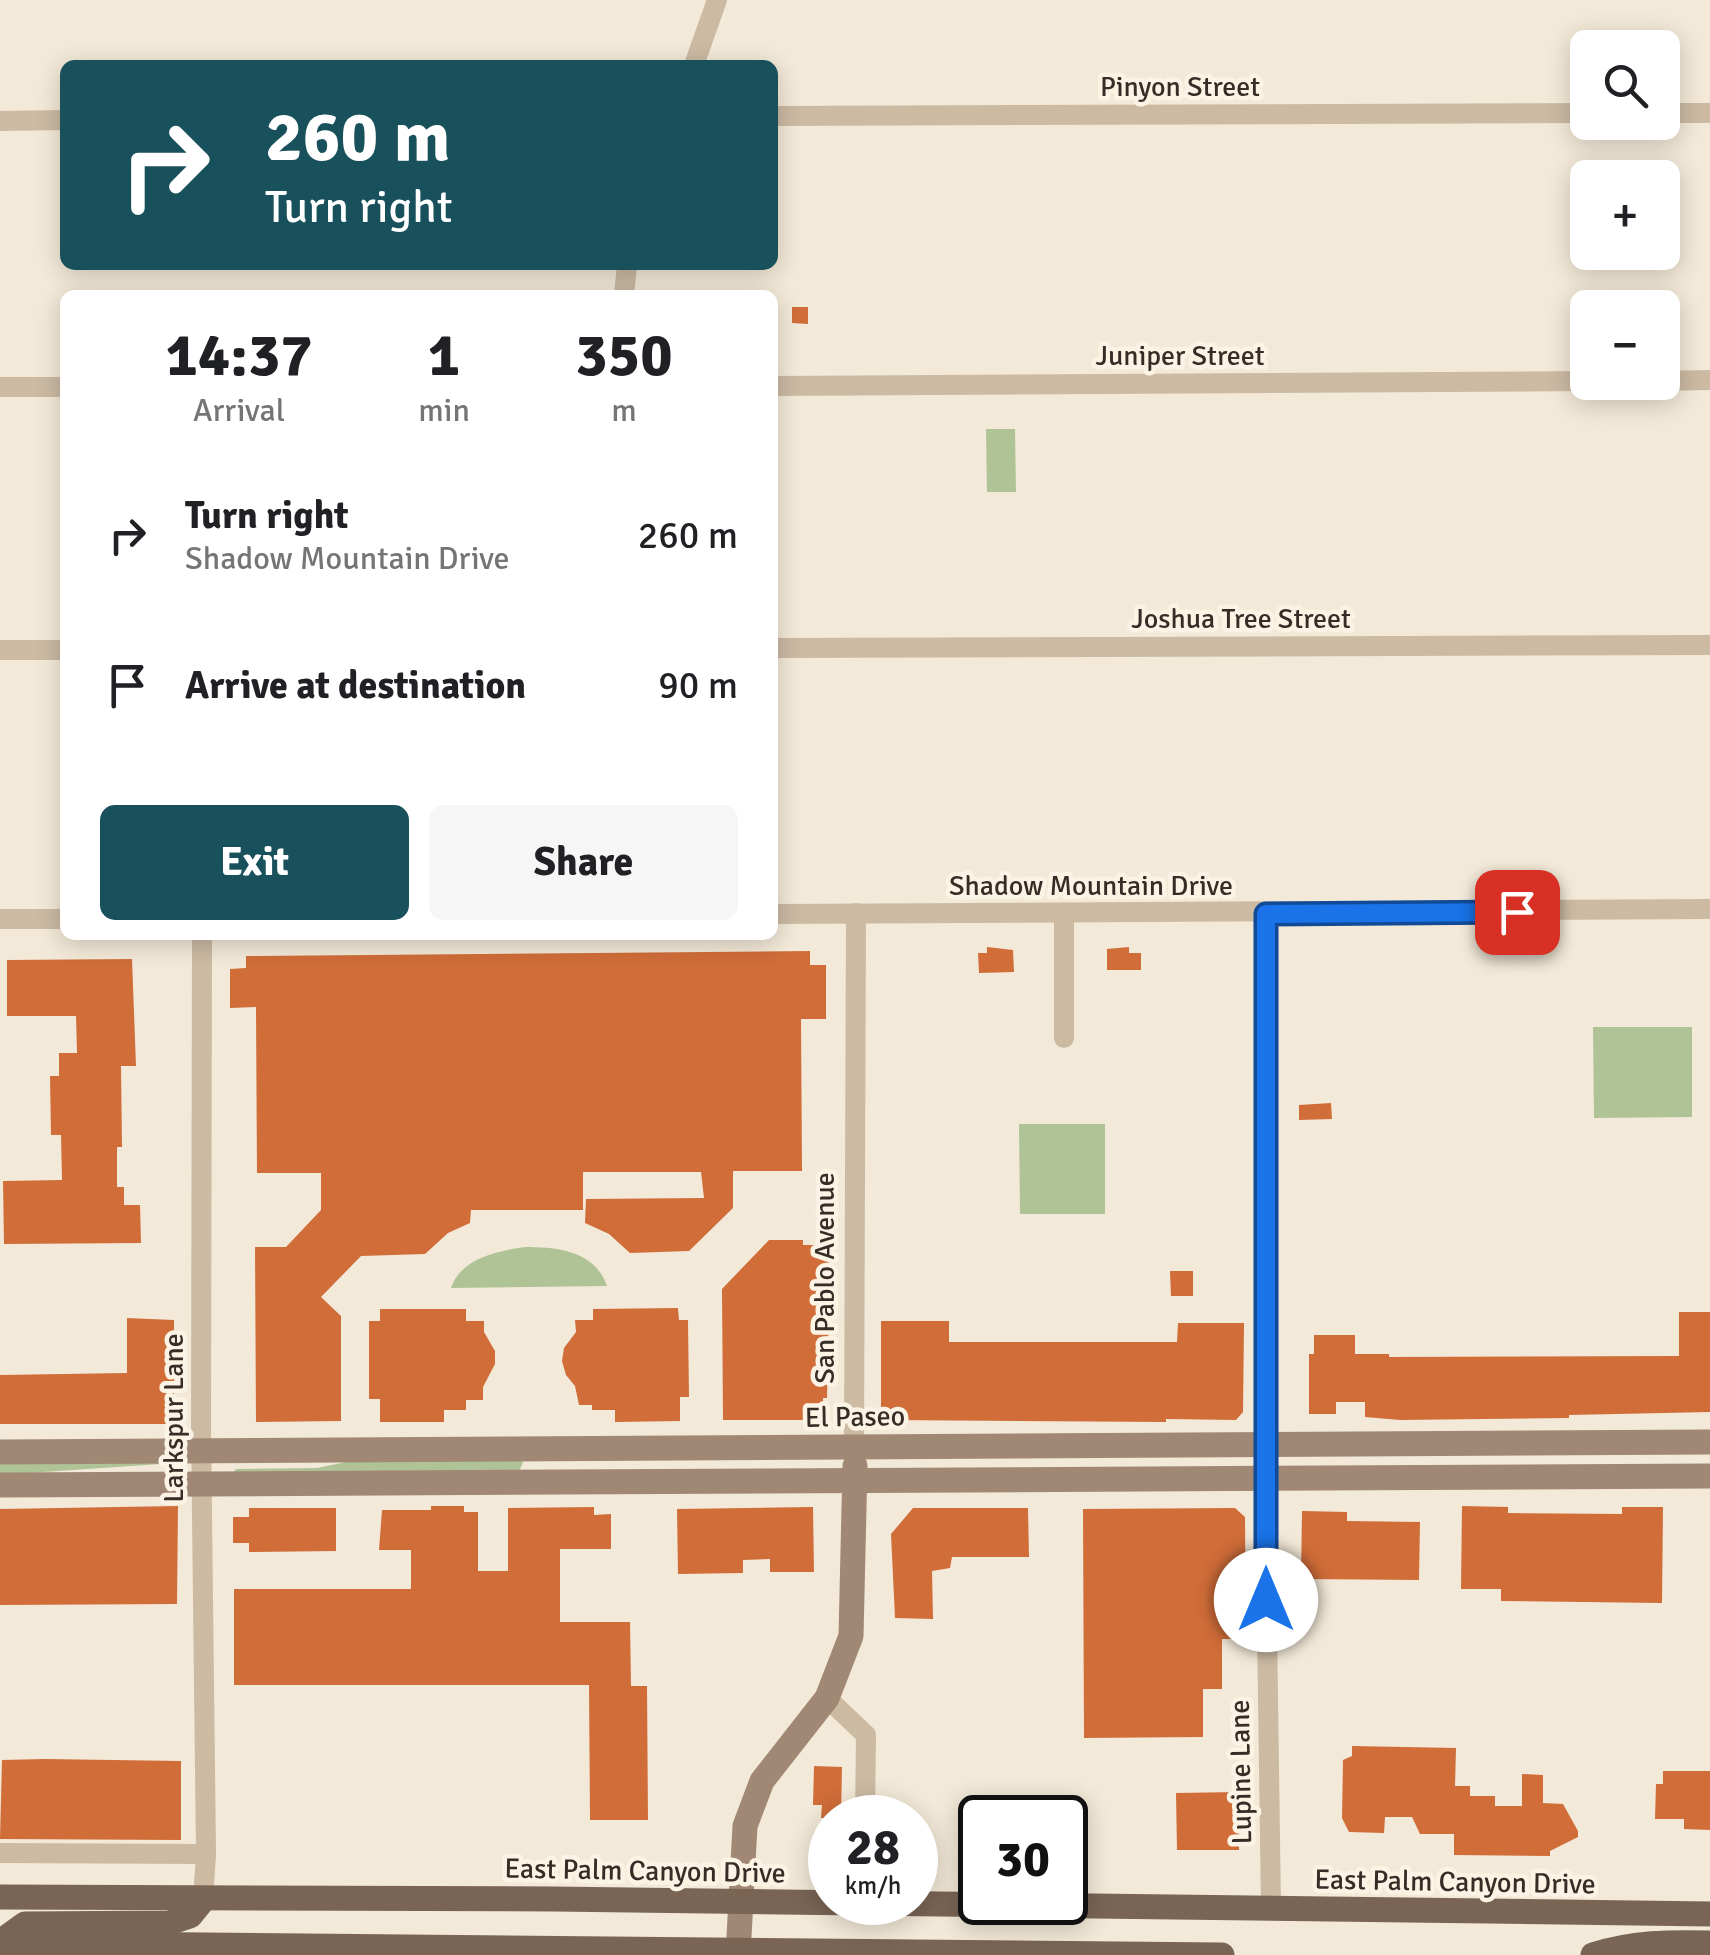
<!DOCTYPE html>
<html lang="en">
<head>
<meta charset="utf-8">
<style>
  body { margin:0; font-family:Signika,sans-serif; background:#f6f6f6; color:#202124; height:100vh; display:flex; flex-direction:column; font-size:38px; white-space:nowrap }
  * { box-sizing:border-box; margin:0 }
  p { font-size:32px; color:#757577 }
  .icon { flex:none; width:55px; height:55px; fill:none; stroke:currentColor; stroke-width:2; stroke-linecap:round; stroke-linejoin:round }
  .map { position:relative; flex:1; overflow:hidden }
  .panel { position:absolute; left:60px; top:290px; width:718px; height:650px; display:flex; flex-direction:column; background:#fff; border-radius:15px; box-shadow:0 5px 25px #0003 }
  .panel>* { flex:none }
  .banner { position:absolute; left:60px; top:60px; width:718px; height:210px; border-radius:15px; box-shadow:0 5px 25px #0003; background:#18505b; color:#fff; overflow:hidden }
  .buttons { position:absolute; left:1570px; top:30px; display:grid; gap:20px }
  .buttons a { display:grid; place-items:center; width:110px; height:110px; border-radius:15px; background:#fff; box-shadow:0 5px 25px #0003; font-size:50px }
  .speed { position:absolute; left:808px; top:1795px; display:flex; gap:20px; font-size:50px; font-weight:700; text-align:center }
  .speed>* { display:grid; place-content:center; width:130px; height:130px; border-radius:50%; background:#fff; box-shadow:0 5px 25px #0003; line-height:1 }
  .speed small { font-size:25px; font-weight:400 }
  .speed .limit { border:5px solid #111; border-radius:15px; background:#fff; color:#111 }
  .pin { position:absolute; display:grid; place-items:center; width:85px; height:85px; color:#fff; margin:-42px; border-radius:20px; box-shadow:0 5px 15px #0006 }
  .me { position:absolute; width:110px; margin:-55px; rotate:0deg; stroke-linejoin:round; filter:drop-shadow(0 0 8px #0008) }
  .turn { display:flex; align-items:center; gap:35px; height:210px; padding:0 40px; font-size:45px }
  .turn .icon { width:130px; height:130px; stroke-width:2.5 }
  .turn b { display:block; font-size:70px; line-height:85px }
  .eta { display:flex; justify-content:space-evenly; align-items:center; height:170px; text-align:center }
  .eta b { font-size:60px; font-weight:700; line-height:70px }
  .cta { display:flex; gap:20px; margin-top:auto; padding:20px 40px }
  .cta a { flex:1; height:115px; border-radius:15px; background:#18505b; color:#fff; font-size:40px; font-weight:700; line-height:115px; text-align:center }
  .cta a+a { background:#f6f6f6; color:#202124 }
  ul { padding:0; list-style:none }
  li { display:flex; align-items:center; gap:30px; height:150px; padding:0 40px }
  li div { flex:1 }
  li b { display:block; font-size:38px }
  li em { font-style:normal }
  .map>svg:first-child { display:block }
  .green { fill:#b0c397 }
  .building { fill:#d06d39 }
  .lines { fill:none; stroke-linecap:round; stroke-linejoin:round }
  .street { stroke:#ccbaa3; stroke-width:20 }
  .secondary { stroke:#a08874; stroke-width:25 }
  .primary { stroke:#7a6555; stroke-width:25 }
  .route-casing { stroke:#114b97; stroke-width:25 }
  .route { stroke:#1a73e8; stroke-width:18 }
  .labels { text-anchor:middle; dominant-baseline:central; stroke-width:9; stroke-linejoin:round; paint-order:stroke }
  .street-label { font-size:28px; fill:#362d26; stroke:#fbf3e4 }
</style>
</head>
<body>
<div class="map">
<svg width="1710" height="1955" viewBox="0 0 1710 1955">
  <rect width="100%" height="100%" fill="#f3e9d8"/>
  <g class="green">
    <path d="M986 429H1015L1016 492H987Z"/>
    <path d="M1593 1027H1692V1117L1594 1118Z"/>
    <path d="M1019 1124H1105V1214H1020Z"/>
    <path d="M525 1247C558 1247 595 1251 607 1286L451 1288C461 1258 497 1251 525 1247Z"/>
    <path d="M519 1459 523 1462 519 1472 233 1473 236 1469 317 1468 351 1461Z"/>
    <path d="M0 1462 175 1463 0 1475Z"/>
  </g>
  <g class="building">
    <path d="M792 307H808V324L792 323Z"/>
    <path d="M987 947 1013 950 1014 972 979 973 978 953H987Z"/>
    <path d="M1129 947V953H1141V970H1107V949Z"/>
    <path d="M810 951V965H826V1019H801L802 1171H733V1208L689 1251 630 1253 609 1234 585 1223 586 1199 704 1198 701 1172H583V1210H471L470 1223 448 1233 425 1254 361 1256 321 1297 341 1316V1421L256 1422 255 1247H286L321 1210V1173H257L256 1007 230 1008V969L246 968V956Z"/>
    <path d="M132 959 136 1066H121L122 1147H117V1187H124V1205H140L141 1243 4 1244 3 1181 62 1180 61 1135H51L50 1076H59V1053H77L76 1016H7V960Z"/>
    <path d="M1331 1103 1332 1119 1299 1120V1105Z"/>
    <path d="M769 1240H803V1245H830L827 1398H823V1411L817 1417H804V1420H723L722 1289Z"/>
    <path d="M1170 1271H1193V1296H1171Z"/>
    <path d="M678 1308 679 1320H688L689 1397H680V1421L615 1422V1410H592V1405H579L575 1386 566 1375 562 1361 564 1348 576 1332 575 1320H593V1309Z"/>
    <path d="M380 1309H466V1321H484V1332L495 1351V1364L483 1387V1400H466V1410H444V1422H380V1399H369V1321H380Z"/>
    <path d="M1679 1312H1710V1412L1569 1415V1418L1400 1420 1365 1417V1402H1336V1414H1309V1354H1314V1335H1355V1354H1389V1357L1679 1356Z"/>
    <path d="M127 1318 174 1320V1424H0V1375L127 1373Z"/>
    <path d="M881 1321H949V1342H1177L1178 1323H1244L1243 1412 1236 1420 1166 1419V1422L889 1420 881 1413Z"/>
    <path d="M178 1506 177 1604 0 1605V1509Z"/>
    <path d="M431 1506H464V1512H478V1571H508V1508L594 1507V1515L611 1514V1549H560V1622H630L631 1686H647L648 1820H590L589 1685H234V1589H411V1550H379L382 1510H431Z"/>
    <path d="M1462 1506 1508 1507V1513L1622 1514V1507H1663L1662 1603 1501 1601V1589H1461Z"/>
    <path d="M813 1507 814 1572H770V1559L743 1560V1573L678 1574 677 1509Z"/>
    <path d="M249 1508H336V1551L249 1552V1543H233V1517H249Z"/>
    <path d="M913 1508H1028L1029 1557H952L950 1568 932 1571 933 1619 895 1618 891 1534Z"/>
    <path d="M1235 1508 1245 1517 1246 1639H1222V1689H1203V1737L1084 1738 1083 1509Z"/>
    <path d="M1302 1511 1347 1512V1521L1420 1522 1419 1580 1301 1579Z"/>
    <path d="M1352 1746 1456 1748 1455 1786H1470V1796H1495V1806H1522V1774L1543 1775V1803L1563 1804 1578 1831V1837L1550 1851V1856L1454 1855V1834H1420L1412 1817H1385L1384 1833 1349 1832 1342 1818 1343 1760 1352 1756Z"/>
    <path d="M45 1759 181 1761V1840L0 1839 2 1760Z"/>
    <path d="M814 1766 842 1767 841 1818H821L822 1805H813Z"/>
    <path d="M1663 1771H1710V1830L1684 1829V1819H1655L1656 1784H1663Z"/>
    <path d="M1239 1792V1850H1177L1176 1793Z"/>
    <path d="M1027 1798V1818H977V1799Z"/>
  </g>
  <g class="lines">
    <g class="street">
      <path d="M694 65 717 0"/>
      <path d="M1662 113H1710"/>
      <path d="M772 116 1588 113"/>
      <path d="M0 121 65 120"/>
      <path d="M624 295 627 265"/>
      <path d="M1662 381 1710 380"/>
      <path d="M772 386 1588 381"/>
      <path d="M0 387H65"/>
      <path d="M772 648 1710 645"/>
      <path d="M0 650H65"/>
      <path d="M1064 913V1038"/>
      <path d="M1266 913 1265 1484 1271 1909"/>
      <path d="M772 914 1710 909"/>
      <path d="M0 919H65"/>
      <path d="M202 935 201 1429 206 1854 203 1900"/>
      <path d="M854 1448 856 913"/>
      <path d="M827 1698 866 1735 865 1818"/>
      <path d="M0 1853 206 1854"/>
    </g>
    <g class="secondary">
      <path d="M0 1452 1710 1442"/>
      <path d="M0 1485 1710 1476"/>
      <path d="M738 1955 745 1826 762 1781 827 1698 851 1636 855 1466"/>
    </g>
    <g class="primary">
      <path d="M0 1897 554 1899 1710 1914"/>
      <path d="M0 1942 25 1924 169 1923 190 1916 203 1900"/>
      <path d="M0 1943 1222 1955"/>
      <path d="M1593 1955C1633 1942 1669 1942 1710 1943"/>
    </g>
  </g>
  <g class="lines">
    <g class="route-casing">
      <path id="route" d="M1266 1600V914L1517 912"/>
    </g>
    <use href="#route" class="route"/>
  </g>
  <g class="labels">
    <g class="street-label">
      <text x="1180" y="87">Pinyon Street</text>
      <text x="1180" y="356">Juniper Street</text>
      <text x="1241" y="619">Joshua Tree Street</text>
      <text x="1091" y="886">Shadow Mountain Drive</text>
      <text transform="translate(825 1278) rotate(-90)">San Pablo Avenue</text>
      <text transform="translate(855 1417) rotate(-1)">El Paseo</text>
      <text transform="translate(174 1418) rotate(-90)">Larkspur Lane</text>
      <text transform="translate(1241 1772) rotate(-91)">Lupine Lane</text>
      <text transform="translate(645 1871) rotate(1)">East Palm Canyon Drive</text>
      <text transform="translate(1455 1882) rotate(1)">East Palm Canyon Drive</text>
    </g>
  </g>
</svg>
<div class="buttons">
<a><svg class="icon" aria-label="search" viewBox="0 0 24 24"><circle cx="10" cy="10" r="6"/><path d="M15 15l6 6"/></svg></a>
<a>+</a>
<a>−</a>
</div>
<div class="speed"><div>28<small>km/h</small></div><div class="limit">30</div></div>
<div class="pin" style="left:1517px;top:912px;background:#d93025"><svg class="icon" aria-label="arrive" viewBox="0 0 24 24"><path d="M6 21V4h12l-3 4 3 4H6"/></svg></div>
<svg class="me" style="left:1266px;top:1600px" viewBox="-20 -20 40 40"><circle r="19" fill="#fff"/><path d="M0-13L10 11 0 6-10 11z" fill="#1a73e8"/></svg>
<div class="banner">
<div class="turn"><svg class="icon" aria-label="right" viewBox="0 0 24 24"><path d="M7 20v-9h11M14 6l5 5-5 5"/></svg><div><b>260 m</b>Turn right</div></div>
</div>
<section class="panel">
<div class="eta">
<div><b>14:37</b><p>Arrival</p></div>
<div><b>1</b><p>min</p></div>
<div><b>350</b><p>m</p></div>
</div>
<ul>
<li><svg class="icon" aria-label="right" viewBox="0 0 24 24"><path d="M7 20v-9h11M14 6l5 5-5 5"/></svg><div><b>Turn right</b><p>Shadow Mountain Drive</p></div><em>260 m</em></li>
<li><svg class="icon" aria-label="arrive" viewBox="0 0 24 24"><path d="M6 21V4h12l-3 4 3 4H6"/></svg><div><b>Arrive at destination</b></div><em>90 m</em></li>
</ul>
<div class="cta"><a>Exit</a><a>Share</a></div>
</section>
</div>
</body>
</html>
